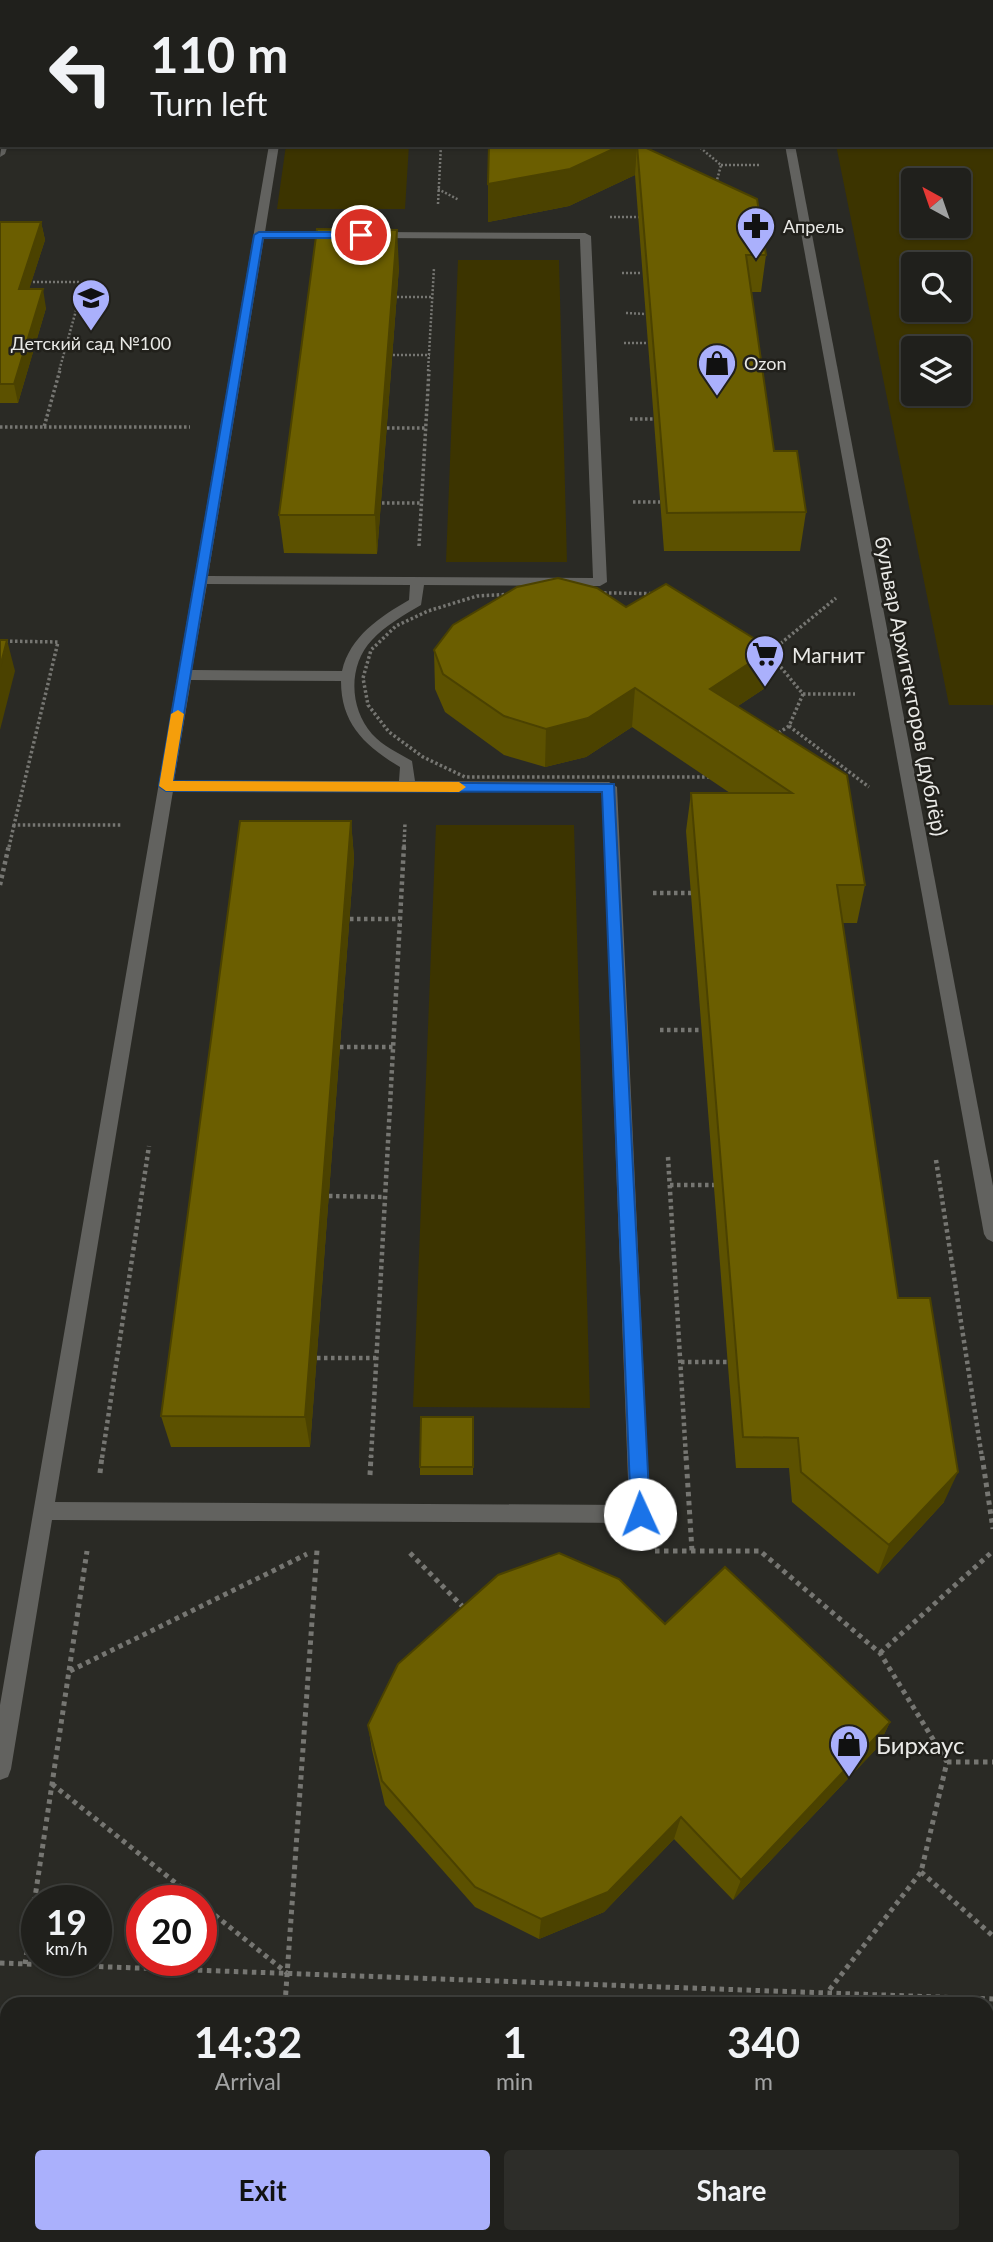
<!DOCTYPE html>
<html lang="en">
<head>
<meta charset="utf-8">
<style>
  body { margin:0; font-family:Lato,sans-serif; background:#2d2d29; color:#f1f3f6; height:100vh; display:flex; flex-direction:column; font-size:26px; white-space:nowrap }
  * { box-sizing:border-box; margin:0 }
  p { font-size:23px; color:#a2a3a3 }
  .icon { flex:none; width:38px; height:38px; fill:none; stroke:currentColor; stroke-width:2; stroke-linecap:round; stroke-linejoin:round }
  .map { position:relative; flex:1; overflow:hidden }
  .side { position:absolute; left:0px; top:1997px; width:994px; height:247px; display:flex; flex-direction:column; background:#20201c; border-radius:21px 21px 0 0; box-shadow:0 2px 5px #0004,0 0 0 2px #3d3e3b }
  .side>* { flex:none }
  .guide { position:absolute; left:0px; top:0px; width:994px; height:147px; box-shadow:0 2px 5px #0004,0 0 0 2px #3d3e3b; background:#20201c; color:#f1f3f6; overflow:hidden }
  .needle { width:46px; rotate:320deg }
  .tools { position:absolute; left:901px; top:168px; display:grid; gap:14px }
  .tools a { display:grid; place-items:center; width:70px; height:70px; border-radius:7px; background:#20201c; box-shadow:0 2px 5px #0004,0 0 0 2px #3d3e3b; font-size:35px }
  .speed { position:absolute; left:21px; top:1885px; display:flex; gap:14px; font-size:35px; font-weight:700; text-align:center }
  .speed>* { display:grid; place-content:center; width:91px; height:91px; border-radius:50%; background:#20201c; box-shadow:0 2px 5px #0004,0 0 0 2px #3d3e3b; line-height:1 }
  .speed small { font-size:18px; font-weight:400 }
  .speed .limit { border:10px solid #d22; background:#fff; color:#111 }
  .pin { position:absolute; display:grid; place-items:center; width:60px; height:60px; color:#fff; margin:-30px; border:4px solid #fff; border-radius:50%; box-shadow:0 2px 7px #0007 }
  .me { position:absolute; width:77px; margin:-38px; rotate:358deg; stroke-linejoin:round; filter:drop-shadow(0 0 5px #0008) }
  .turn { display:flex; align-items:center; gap:24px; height:147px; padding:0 35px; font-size:32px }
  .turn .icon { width:91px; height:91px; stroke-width:2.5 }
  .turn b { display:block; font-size:49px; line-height:60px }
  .eta { display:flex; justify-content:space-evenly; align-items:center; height:119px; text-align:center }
  .eta b { font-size:42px; font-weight:700; line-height:49px }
  .cta { display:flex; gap:14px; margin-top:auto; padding:14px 35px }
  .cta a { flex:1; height:80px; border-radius:7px; background:#aab0fc; color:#111; font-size:28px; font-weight:700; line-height:80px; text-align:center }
  .cta a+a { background:#2d2d29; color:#f1f3f6 }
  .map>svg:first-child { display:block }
  .green { fill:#3c3400; fill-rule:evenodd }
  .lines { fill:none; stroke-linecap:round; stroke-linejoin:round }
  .path-far3 { stroke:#767672; stroke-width:2.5; stroke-dasharray:2 2; stroke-linecap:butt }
  .path-far2 { stroke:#767672; stroke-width:3.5; stroke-dasharray:2.5 2.5; stroke-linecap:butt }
  .path-far1 { stroke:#767672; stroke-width:4.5; stroke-dasharray:3.5 3.5; stroke-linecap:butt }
  .path { stroke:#767672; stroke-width:5; stroke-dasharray:4.5 4.5; stroke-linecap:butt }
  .minor { fill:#62625f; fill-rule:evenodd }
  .wall { fill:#5c5100 }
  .shaded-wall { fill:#4b4200 }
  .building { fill:#6b5e00; stroke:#4b4200; stroke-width:2 }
  .route { fill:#1a73e8; stroke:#114b97; stroke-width:2 }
  .slow { fill:#f59e0b }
  .labels { text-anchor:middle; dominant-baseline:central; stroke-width:5; stroke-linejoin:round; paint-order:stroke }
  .far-poi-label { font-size:18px; fill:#e9e9e6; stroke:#21201b; text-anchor:start }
  .poi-label { font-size:21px; fill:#e9e9e6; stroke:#21201b; text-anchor:start }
  .street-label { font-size:21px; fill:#e9e9e6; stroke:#21201b }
  .near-poi-label { font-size:24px; fill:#e9e9e6; stroke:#21201b; text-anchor:start }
</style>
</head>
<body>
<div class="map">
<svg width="993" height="2242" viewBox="0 0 993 2242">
  <rect width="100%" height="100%" fill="#2a2a25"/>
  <g class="green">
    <path d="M993 49V705H949L836 145H992ZM959 180V226H914V180ZM959 264V310H914V264ZM959 348V394H914V348Z"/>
    <path d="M286 145H409L405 209H277Z"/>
    <path d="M458 260H559L567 562H446Z"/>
    <path d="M436 825H574L590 1408 413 1407Z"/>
    <path d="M0 2236H7L248 2238V2242H0Z"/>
  </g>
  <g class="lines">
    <g class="path-far3">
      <path d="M99 2 104 0"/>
      <path d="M0 23 2 19"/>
      <path d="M697 145 721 165 716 184"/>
      <path d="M721 165H759"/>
      <path d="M438 189 459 200"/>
      <path d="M438 204 441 145"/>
      <path d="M610 217H643"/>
      <path d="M622 273H642"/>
      <path d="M25 282H84L59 371"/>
      <path d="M397 297H433"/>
      <path d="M626 313 646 314"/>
      <path d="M624 343H648"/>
      <path d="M393 355H430"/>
      <path d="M428 371 434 268"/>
    </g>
    <g class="path-far2">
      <path d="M630 419H653"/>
      <path d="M0 427H44L60 370"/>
      <path d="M44 427H190"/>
      <path d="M387 428H426"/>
      <path d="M633 502H660"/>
      <path d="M382 503H422"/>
      <path d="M419 546 429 370"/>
      <path d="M549 592 674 594 769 653 803 694 789 726 713 777H465L423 757 389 732 368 705 363 678 371 650 396 626 428 611 477 596Z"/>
      <path d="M0 641 58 642 14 825H121"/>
      <path d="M769 653 836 598"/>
      <path d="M803 694H855"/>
      <path d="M789 726 869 787"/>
      <path d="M9 847 14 825"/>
      <path d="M404 847 405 823"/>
    </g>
    <g class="path-far1">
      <path d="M0 885 9 845"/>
      <path d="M653 893H691"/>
      <path d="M350 919H400"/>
      <path d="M660 1030H702"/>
      <path d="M340 1047H393"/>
      <path d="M668 1157 686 1458"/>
      <path d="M936 1160 982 1458"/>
      <path d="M670 1185H714"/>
      <path d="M329 1196 385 1197"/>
      <path d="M317 1358H376"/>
      <path d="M681 1362H728"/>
      <path d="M102 1458 149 1146"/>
      <path d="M371 1458 404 845"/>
    </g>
    <g class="path">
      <path d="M686 1456 692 1551"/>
      <path d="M982 1456 993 1529"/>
      <path d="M100 1473 102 1456"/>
      <path d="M370 1475 371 1456"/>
      <path d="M655 1551H760L880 1653 947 1762 921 1872 827 1993"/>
      <path d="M410 1553 465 1609"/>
      <path d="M880 1653 993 1551"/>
      <path d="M70 1671 307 1554"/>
      <path d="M947 1762H993"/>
      <path d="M52 1784 197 1900"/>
      <path d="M921 1872 993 1936"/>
      <path d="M201 1904 287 1973"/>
      <path d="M0 1963 993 1999"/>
      <path d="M25 1964 87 1551"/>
      <path d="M285 2004 317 1550"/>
      <path d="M0 2209 7 2210"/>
      <path d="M269 2236V2242"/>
    </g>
    <g class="minor">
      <path d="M53 0H63L52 2Z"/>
      <rect x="483" y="0" width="10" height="2"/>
      <rect x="758" y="0" width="10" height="2"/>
      <rect x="992" y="37" width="1" height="6"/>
      <path d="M2 142V145H8L5 154 0 157Z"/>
      <path d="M269 145H279L265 232H340L346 235 340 238H264L208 576 593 578 580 239 375 238 369 235 375 232 585 233 591 236 607 582 600 586 424 585 421 605C404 615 386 625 372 640 348 665 349 708 372 734 383 746 398 753 412 761L415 781 609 782 617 787 650 1514 647 1521 640 1523 52 1520 11 1769 8 1777 0 1780V1705ZM207 584 410 585 409 600C380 617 350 636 342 671L192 670ZM191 680 341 681C341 724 365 746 400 767L399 781H174ZM173 791 602 792 629 1505 55 1502Z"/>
      <path d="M785 145H795L993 1186V1242L987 1239 984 1234Z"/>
      <rect x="0" y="2093" width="7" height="24"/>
      <rect x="987" y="2099" width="6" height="24"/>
      <rect x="455" y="2236" width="26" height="6"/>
    </g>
  </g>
  <g class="wall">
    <rect x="638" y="0" width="82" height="2"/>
    <path d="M489 145H648V149L766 255 761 292H751L774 451 806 512 800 551H664L635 175 569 206 488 222Z"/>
    <path d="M0 222H41L45 240 29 289 46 308 18 403H0Z"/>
    <path d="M399 267 377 554 284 553 279 515Z"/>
    <path d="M626 607 765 688 738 706 865 885 857 923H843L898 1298 944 1502 878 1574 792 1502 789 1468H736L686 831 691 793H730L632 727 586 757 545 767 504 755 445 712 435 689 434 650Z"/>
    <path d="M351 821 354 858 310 1447H171L161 1416Z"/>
    <path d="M473 1417V1475H420V1467Z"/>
    <path d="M665 1624 890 1722 878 1747 733 1900 674 1839 604 1912 539 1939 475 1907 385 1805 372 1750 368 1725Z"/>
  </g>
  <g class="shaded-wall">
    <path d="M622 145H637L635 175 569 206 488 222V184Z"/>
    <path d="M41 222 45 240 23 308 19 289Z"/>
    <path d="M397 230 399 267 377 554 375 515Z"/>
    <path d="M43 289 46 308 18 403 14 384Z"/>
    <path d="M7 640 15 671 0 730V667Z"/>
    <path d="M771 649 765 688 706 727 710 689Z"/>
    <path d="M635 688 632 727 586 757 545 767 546 729Z"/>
    <path d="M351 821 354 858 310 1447 305 1417Z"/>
    <path d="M958 1472 944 1502 878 1574 889 1545Z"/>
    <path d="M890 1722 878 1747 733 1900 741 1880Z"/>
    <path d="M681 1817 674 1839 604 1912 539 1939 541 1919Z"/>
  </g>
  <g class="building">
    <path d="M489 145H622L570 169 488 184Z"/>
    <path d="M637 145H640L757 199 766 255H746L774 451H797L806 512 667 513Z"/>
    <path d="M0 222H41L19 289H43L14 384H0Z"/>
    <path d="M317 229 397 230 375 515H279Z"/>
    <path d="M558 578 597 588 626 607 666 584 771 649 710 689 847 775 865 885H837L898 1298H930L958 1472 889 1545 801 1472 798 1438 743 1437 691 793H792L635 688 588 718 546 729 504 716 443 674 434 650 453 625 517 587Z"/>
    <path d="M0 640H7L0 667Z"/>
    <path d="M240 821H351L305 1417 161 1416Z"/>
    <path d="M421 1417H473V1467H420Z"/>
    <path d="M559 1553 619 1579 665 1624 725 1567 890 1722 741 1880 681 1817 608 1892 541 1919 475 1887 382 1781 368 1725 398 1664 498 1575Z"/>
  </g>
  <path class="route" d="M259 232H361L366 235 361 238H263L173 781 614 784 650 1514 647 1520 640 1523 634 1520 631 1514 602 792 166 791 159 786 254 235Z"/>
  <path class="slow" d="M178 710 184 714 173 781 459 782 466 787 459 792 166 791 159 786 171 714Z"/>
  <defs>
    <g id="pharmacy-pin" transform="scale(2.0125)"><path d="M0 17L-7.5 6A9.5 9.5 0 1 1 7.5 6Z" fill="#aab0fc" stroke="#21201b"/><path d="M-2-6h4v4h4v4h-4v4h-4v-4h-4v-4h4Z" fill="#111"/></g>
    <g id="school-pin" transform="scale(2.0125)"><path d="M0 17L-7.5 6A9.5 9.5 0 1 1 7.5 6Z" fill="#aab0fc" stroke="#21201b"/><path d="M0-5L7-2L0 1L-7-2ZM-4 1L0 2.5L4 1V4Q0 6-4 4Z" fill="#111"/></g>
    <g id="shop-pin" transform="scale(2.0125)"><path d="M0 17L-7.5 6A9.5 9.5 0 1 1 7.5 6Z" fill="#aab0fc" stroke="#21201b"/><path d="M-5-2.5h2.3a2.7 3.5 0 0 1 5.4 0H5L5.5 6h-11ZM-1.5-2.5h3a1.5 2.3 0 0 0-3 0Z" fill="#111"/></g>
    <g id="supermarket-pin" transform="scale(2.0125)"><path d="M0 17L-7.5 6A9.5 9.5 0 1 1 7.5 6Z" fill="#aab0fc" stroke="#21201b"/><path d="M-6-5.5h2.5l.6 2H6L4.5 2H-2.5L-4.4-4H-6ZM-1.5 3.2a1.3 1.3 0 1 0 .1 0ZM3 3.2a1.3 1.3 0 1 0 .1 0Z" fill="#111"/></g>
  </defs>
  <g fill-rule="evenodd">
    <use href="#pharmacy-pin" x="756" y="226"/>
    <use href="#school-pin" x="91" y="298"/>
    <use href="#shop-pin" x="717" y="363"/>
    <use href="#supermarket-pin" x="765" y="654"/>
    <use href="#shop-pin" x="849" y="1744"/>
  </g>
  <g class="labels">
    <g class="far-poi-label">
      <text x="783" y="226">Апрель</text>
      <text x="91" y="343" text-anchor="middle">Детский сад №100</text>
      <text x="744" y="363">Ozon</text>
    </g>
    <g class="poi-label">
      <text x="792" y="654">Магнит</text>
    </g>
    <g class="street-label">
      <text transform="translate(912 686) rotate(79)">бульвар Архитекторов (дублёр)</text>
    </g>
    <g class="near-poi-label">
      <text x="876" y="1744">Бирхаус</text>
    </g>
  </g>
</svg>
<div class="tools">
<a><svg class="needle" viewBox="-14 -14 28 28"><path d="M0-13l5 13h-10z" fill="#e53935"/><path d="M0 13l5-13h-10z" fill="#a2a3a3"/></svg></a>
<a><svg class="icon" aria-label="search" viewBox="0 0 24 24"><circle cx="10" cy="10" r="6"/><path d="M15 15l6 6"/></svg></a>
<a><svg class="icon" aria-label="layers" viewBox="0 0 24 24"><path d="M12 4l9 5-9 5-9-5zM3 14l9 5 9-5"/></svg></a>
</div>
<div class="speed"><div>19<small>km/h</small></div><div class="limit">20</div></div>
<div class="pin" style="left:361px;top:235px;background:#d93025"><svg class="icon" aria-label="arrive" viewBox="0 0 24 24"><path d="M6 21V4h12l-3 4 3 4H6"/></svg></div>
<svg class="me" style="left:640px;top:1514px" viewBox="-20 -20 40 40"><circle r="19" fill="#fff"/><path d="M0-13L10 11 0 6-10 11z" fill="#1a73e8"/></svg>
<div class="guide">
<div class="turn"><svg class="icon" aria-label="left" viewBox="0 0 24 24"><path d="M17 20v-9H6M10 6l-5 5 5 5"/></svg><div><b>110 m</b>Turn left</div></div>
</div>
<section class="side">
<div class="eta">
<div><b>14:32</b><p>Arrival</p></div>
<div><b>1</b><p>min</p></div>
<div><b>340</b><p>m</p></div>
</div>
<div class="cta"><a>Exit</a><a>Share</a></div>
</section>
</div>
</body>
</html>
